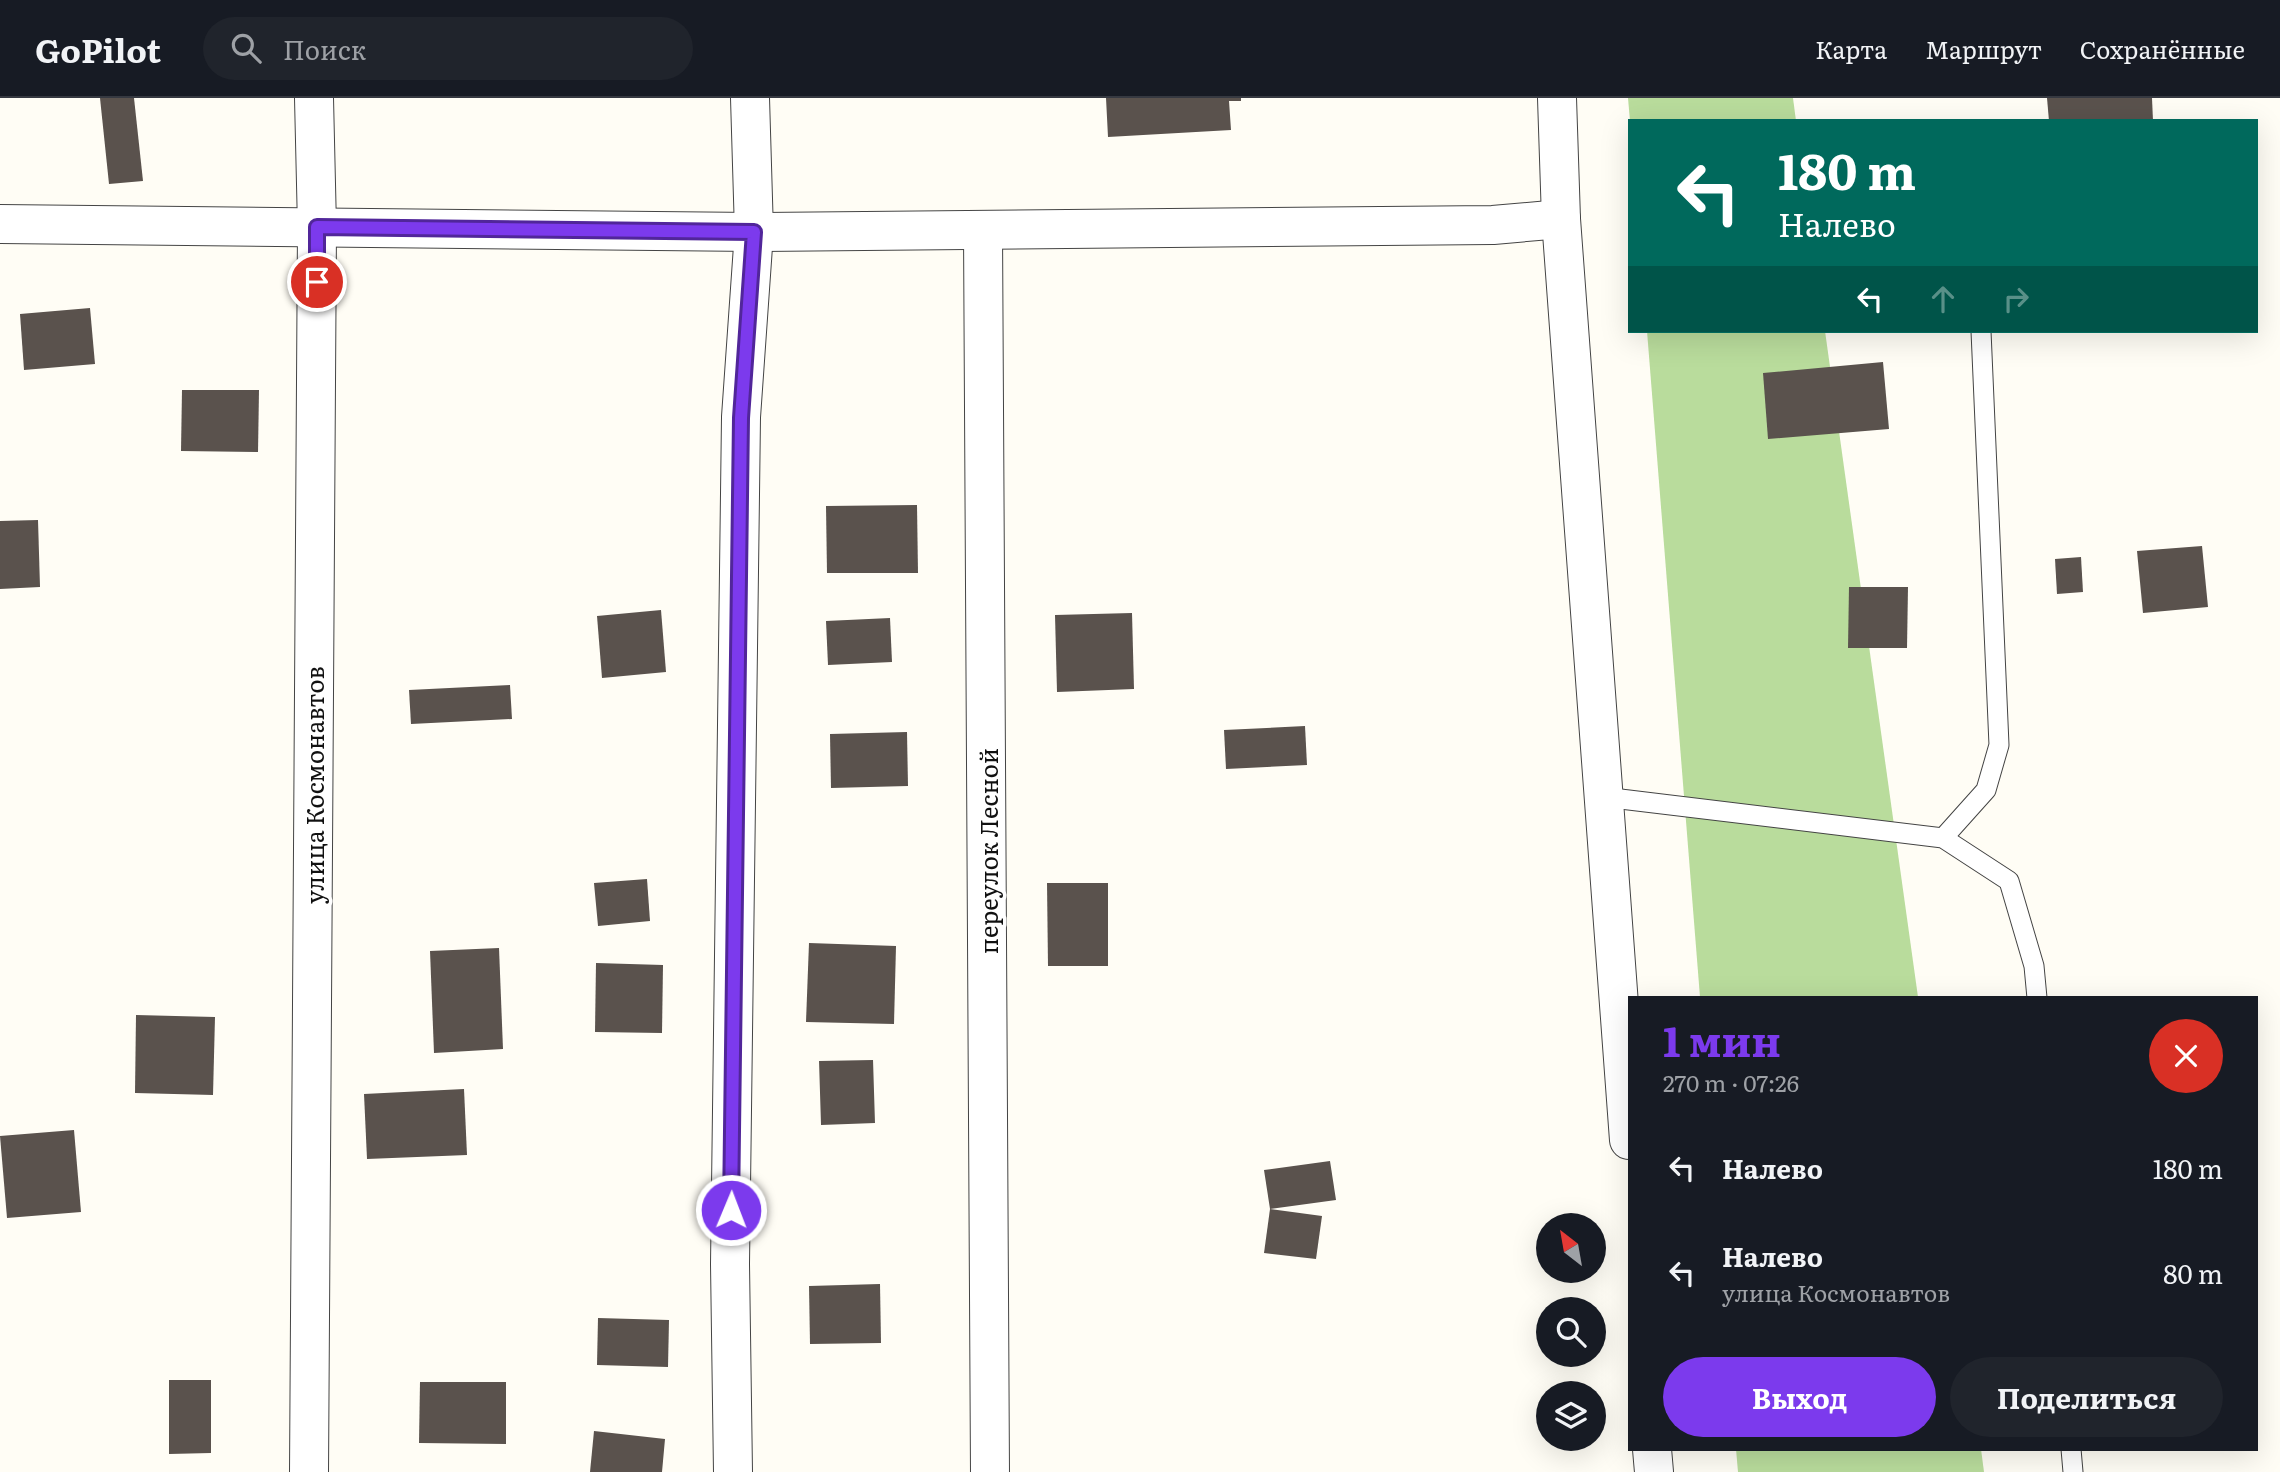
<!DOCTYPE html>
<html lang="ru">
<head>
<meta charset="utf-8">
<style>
  body { margin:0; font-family:Literata,serif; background:#20242c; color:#f1f3f6; height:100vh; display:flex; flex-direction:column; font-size:26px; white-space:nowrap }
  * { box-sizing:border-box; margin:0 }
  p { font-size:23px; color:#9ea1a6 }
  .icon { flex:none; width:38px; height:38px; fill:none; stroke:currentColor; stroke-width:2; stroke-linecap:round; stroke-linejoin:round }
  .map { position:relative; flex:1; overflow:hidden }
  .drawer { position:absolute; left:1628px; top:898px; width:630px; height:455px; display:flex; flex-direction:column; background:#171b24; border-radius:0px; box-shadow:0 7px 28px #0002 }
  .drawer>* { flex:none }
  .hud { position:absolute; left:1628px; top:21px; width:630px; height:214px; border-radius:0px; box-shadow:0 7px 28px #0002; background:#00695c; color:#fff; overflow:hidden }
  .needle { width:46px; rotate:329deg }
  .tools { position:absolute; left:1536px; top:1115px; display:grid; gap:14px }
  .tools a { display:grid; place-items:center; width:70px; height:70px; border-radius:50%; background:#171b24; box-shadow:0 7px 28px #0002; font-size:35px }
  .pin { position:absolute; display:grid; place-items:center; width:60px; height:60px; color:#fff; margin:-30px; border:4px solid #fff; border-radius:50%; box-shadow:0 2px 7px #0007 }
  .me { position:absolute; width:77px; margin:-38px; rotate:1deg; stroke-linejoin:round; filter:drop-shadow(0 0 5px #0008) }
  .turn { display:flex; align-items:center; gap:24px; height:147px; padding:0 35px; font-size:32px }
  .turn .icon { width:91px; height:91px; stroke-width:2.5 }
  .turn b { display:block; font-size:49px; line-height:60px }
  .lanes { display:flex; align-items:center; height:66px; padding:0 35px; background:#0003; justify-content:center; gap:35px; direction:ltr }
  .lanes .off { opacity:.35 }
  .round { display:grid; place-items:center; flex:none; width:74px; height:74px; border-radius:37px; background:#20242c }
  .head { display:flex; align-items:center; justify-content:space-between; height:119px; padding:0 35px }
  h1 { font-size:42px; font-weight:700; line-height:52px; color:#7c3aed }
  .button { display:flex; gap:14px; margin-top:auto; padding:14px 35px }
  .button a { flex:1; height:80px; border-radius:42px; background:#7c3aed; color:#fff; font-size:28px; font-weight:700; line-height:80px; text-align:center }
  .button a+a { background:#20242c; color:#f1f3f6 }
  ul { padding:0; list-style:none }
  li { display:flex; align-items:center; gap:21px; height:105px; padding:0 35px }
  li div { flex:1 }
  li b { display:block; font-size:26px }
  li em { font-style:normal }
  header { display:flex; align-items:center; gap:42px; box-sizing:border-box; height:98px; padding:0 35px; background:#171b24; border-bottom:2px solid #363941 }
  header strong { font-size:33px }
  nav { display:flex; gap:38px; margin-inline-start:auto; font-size:24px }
  .search { width:490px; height:63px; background:#20242c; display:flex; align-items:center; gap:18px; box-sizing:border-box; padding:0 24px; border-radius:38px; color:#9ea1a6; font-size:26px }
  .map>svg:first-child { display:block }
  .forest { fill:#b9dc9c }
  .building { fill:#5a524d }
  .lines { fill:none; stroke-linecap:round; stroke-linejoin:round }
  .service-casing { stroke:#444; stroke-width:21 }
  .minor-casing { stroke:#444; stroke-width:40 }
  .service { stroke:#fff; stroke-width:19 }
  .minor { stroke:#fff; stroke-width:38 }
  .route-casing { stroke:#51269a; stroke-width:18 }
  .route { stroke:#7c3aed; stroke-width:12 }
  .labels { text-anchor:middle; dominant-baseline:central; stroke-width:7; stroke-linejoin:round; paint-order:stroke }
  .street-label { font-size:24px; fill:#111; stroke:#fff }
</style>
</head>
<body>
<header>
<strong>GoPilot</strong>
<div class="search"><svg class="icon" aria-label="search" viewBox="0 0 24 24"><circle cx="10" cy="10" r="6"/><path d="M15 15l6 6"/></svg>Поиск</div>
<nav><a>Карта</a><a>Маршрут</a><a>Сохранённые</a></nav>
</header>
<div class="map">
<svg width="2280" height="1374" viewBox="0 0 2280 1374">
  <rect width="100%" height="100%" fill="#fffdf5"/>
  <g class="forest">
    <path d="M1628 0H1793L1796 23H1630Z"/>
    <path d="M1647 233H1825L1918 899H1700Z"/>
    <path d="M1736 1351H1981L1984 1374H1738Z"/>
  </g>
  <g class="building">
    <path d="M100 0H134L143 83 109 86Z"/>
    <path d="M1106 0H1241V3H1229L1231 32 1108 39Z"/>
    <path d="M2047 0H2152L2153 23H2049Z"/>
    <path d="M90 210 95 266 24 272 20 216Z"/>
    <path d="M1883 264 1889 331 1768 341 1763 275Z"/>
    <path d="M182 292H259L258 354 181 353Z"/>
    <path d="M917 407 918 475H827L826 408Z"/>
    <path d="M38 422 40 489 0 491V423Z"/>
    <path d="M2202 448 2208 509 2143 515 2137 453Z"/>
    <path d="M2081 459 2083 494 2057 496 2055 461Z"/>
    <path d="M1849 489H1908L1907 550H1848Z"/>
    <path d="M661 512 666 574 602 580 597 518Z"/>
    <path d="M1132 515 1134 591 1057 594 1055 517Z"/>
    <path d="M890 520 892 564 828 567 826 523Z"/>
    <path d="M510 587 512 621 411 626 409 592Z"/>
    <path d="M1305 628 1307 667 1226 671 1224 632Z"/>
    <path d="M907 634 908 688 831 690 830 636Z"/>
    <path d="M647 781 650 823 598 828 594 785Z"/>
    <path d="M1047 785H1108V868H1048Z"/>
    <path d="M809 845 896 848 894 926 806 924Z"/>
    <path d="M499 850 503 951 434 955 430 853Z"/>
    <path d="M596 865 663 867 662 935 595 934Z"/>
    <path d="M136 917 215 919 213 997 135 995Z"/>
    <path d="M873 962 875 1025 821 1027 819 963Z"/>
    <path d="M464 991 467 1057 367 1061 364 996Z"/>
    <path d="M74 1032 81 1114 7 1120 0 1038Z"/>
    <path d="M1330 1063 1336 1102 1270 1111 1264 1072Z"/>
    <path d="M1270 1111 1322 1118 1316 1161 1264 1155Z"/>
    <path d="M880 1186 881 1245 810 1246 809 1188Z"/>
    <path d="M598 1220 669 1222 668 1269 597 1267Z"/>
    <path d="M169 1282H211V1355L169 1356Z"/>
    <path d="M420 1284H506V1346L419 1345Z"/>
    <path d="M594 1333 665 1341 662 1374H590Z"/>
  </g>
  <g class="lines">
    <g class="service-casing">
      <g id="service">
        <path d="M1604 699 1943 740 2009 783 2034 868 2037 900"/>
        <path d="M1943 740 1986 692 1999 647 1981 233"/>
        <path d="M2071 1351 2073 1374"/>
      </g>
    </g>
    <g class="minor-casing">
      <g id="minor">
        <path d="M1557 0 1561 121 1629 1042"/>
        <path d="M0 126 754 134 1493 127 1561 121"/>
        <path d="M983 132 990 1374"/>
        <path d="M1652 1351 1654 1374"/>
        <path d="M309 1374 317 129 314 0"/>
        <path d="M733 1374 730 1166 741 319 754 134 750 0"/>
      </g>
    </g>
    <use href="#service" class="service"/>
    <use href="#minor" class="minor"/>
  </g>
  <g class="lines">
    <g class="route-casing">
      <path id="route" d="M317 184V129L754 134 741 320 731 1112"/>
    </g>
    <use href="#route" class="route"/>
  </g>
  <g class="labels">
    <g class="street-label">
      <text transform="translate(313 687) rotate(-90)">улица Космонавтов</text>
      <text transform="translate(987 753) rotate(-90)">переулок Лесной</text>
    </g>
  </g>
</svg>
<div class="tools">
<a><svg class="needle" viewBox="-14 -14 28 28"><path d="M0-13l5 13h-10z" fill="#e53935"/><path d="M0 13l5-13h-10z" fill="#9ea1a6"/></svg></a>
<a><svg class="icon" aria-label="search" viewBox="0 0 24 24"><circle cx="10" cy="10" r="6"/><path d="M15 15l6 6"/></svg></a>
<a><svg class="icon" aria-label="layers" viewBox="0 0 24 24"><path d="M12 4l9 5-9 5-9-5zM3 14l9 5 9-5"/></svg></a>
</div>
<div class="pin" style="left:317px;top:184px;background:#d93025"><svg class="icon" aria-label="arrive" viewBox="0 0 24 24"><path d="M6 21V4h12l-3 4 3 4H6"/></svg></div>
<svg class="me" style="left:731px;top:1112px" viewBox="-20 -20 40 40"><circle r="17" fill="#7c3aed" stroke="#fff" stroke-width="3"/><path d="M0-11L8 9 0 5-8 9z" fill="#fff"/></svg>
<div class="hud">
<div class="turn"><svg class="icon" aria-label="left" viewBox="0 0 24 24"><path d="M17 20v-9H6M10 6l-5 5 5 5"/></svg><div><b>180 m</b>Налево</div></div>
<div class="lanes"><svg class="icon" aria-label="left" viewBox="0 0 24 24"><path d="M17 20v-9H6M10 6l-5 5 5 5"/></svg><svg class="icon off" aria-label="ahead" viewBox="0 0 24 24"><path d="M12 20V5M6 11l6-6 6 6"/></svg><svg class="icon off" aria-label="right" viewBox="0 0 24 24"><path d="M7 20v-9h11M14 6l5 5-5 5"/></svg></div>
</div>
<section class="drawer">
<div class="head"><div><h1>1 мин</h1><p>270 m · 07:26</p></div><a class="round" style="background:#d93025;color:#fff"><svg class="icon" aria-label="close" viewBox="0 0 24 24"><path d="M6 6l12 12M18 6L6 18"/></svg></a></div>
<ul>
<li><svg class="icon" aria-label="left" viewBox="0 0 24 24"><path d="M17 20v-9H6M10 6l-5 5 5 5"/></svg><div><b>Налево</b></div><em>180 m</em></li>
<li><svg class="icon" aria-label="left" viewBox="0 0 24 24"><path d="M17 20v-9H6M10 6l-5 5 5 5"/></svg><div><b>Налево</b><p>улица Космонавтов</p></div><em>80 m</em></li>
</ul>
<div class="button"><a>Выход</a><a>Поделиться</a></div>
</section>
</div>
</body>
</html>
